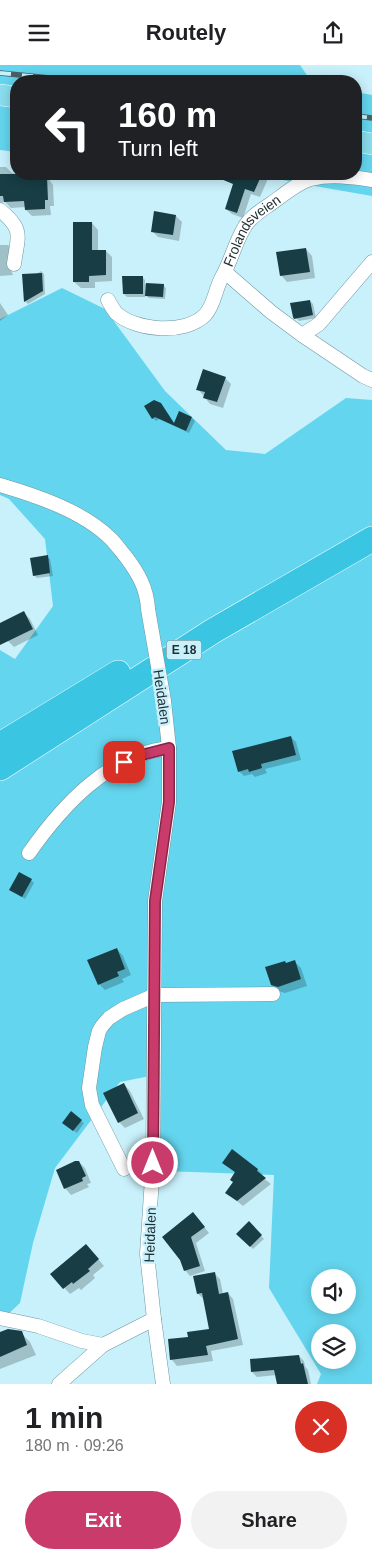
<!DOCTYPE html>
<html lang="en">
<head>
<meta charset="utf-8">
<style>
  body { margin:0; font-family:Arial,sans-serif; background:#f2f2f2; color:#202124; height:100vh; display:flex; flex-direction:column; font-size:19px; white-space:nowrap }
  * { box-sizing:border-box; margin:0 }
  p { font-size:16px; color:#757577 }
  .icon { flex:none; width:28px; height:28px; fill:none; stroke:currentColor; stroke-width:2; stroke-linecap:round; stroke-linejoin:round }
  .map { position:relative; height:1319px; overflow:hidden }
  .sheet { display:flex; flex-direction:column; background:#fff; flex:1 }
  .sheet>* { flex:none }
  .hud { position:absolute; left:10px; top:10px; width:352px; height:105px; border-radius:20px; box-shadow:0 2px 12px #0003; background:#202124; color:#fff; overflow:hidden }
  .buttons { position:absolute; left:311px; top:1204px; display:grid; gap:10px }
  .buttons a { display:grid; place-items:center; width:45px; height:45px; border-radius:50%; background:#fff; box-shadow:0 2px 12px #0003; font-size:25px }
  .pin { position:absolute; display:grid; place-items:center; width:42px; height:42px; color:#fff; margin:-21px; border-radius:10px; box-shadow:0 2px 8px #0006 }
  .me { position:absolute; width:55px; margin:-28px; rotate:0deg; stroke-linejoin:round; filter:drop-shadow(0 0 4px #0008) }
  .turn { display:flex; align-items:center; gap:18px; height:105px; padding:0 25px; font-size:22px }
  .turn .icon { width:65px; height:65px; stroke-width:2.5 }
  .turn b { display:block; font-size:35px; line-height:42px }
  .round { display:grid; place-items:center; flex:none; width:52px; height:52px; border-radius:26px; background:#f2f2f2 }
  .overview { display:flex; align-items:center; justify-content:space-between; height:85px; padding:0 25px }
  h1 { font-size:30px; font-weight:700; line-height:38px }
  .button { display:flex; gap:10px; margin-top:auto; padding:10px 25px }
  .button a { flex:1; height:58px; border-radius:30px; background:#c83b6b; color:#fff; font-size:20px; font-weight:700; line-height:58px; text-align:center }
  .button a+a { background:#f2f2f2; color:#202124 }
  header { display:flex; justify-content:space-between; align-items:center; height:65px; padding:0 25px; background:#fff; font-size:22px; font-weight:700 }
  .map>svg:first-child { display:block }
  .green { fill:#64d5ee; fill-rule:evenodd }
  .shadow { fill:#0003 }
  .building { fill:#183d45 }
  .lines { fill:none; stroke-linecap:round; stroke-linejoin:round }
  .street-casing { stroke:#6f959f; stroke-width:15 }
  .primary-casing { stroke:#fff; stroke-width:22 }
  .highway-casing { stroke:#fff; stroke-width:26 }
  .street { stroke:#fff; stroke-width:14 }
  .primary { stroke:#89ddee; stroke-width:21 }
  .highway { stroke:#3ac6e2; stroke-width:25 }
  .rail-casing { stroke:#4a6065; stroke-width:5.5 }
  .rail { stroke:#c9f1fb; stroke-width:4; stroke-dasharray:11; stroke-linecap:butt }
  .street-bridge-casing { stroke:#6f959f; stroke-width:15; stroke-linecap:butt }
  .street-bridge { stroke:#fff; stroke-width:14 }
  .route-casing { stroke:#822646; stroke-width:12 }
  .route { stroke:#c83b6b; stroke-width:9 }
  .labels { text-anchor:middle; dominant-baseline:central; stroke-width:5; stroke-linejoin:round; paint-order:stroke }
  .shield { fill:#c9f1fb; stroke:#536a70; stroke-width:1 }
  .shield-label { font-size:12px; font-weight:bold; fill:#203034 }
  .street-label { font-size:14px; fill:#203034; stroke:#c9f1fb }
</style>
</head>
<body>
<header><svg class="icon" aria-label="menu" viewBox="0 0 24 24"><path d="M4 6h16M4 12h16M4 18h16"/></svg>Routely<svg class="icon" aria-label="share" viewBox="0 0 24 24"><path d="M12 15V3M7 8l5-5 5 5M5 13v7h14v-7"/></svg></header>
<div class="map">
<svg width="372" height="1319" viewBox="0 0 372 1319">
  <rect width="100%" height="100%" fill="#c9f1fb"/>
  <g class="green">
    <path d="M0 0H300L311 16H16V87L0 85Z"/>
    <path d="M356 27 372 30V131L297 118 256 109H356Z"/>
    <path d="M62 223 105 244 165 326 226 385 265 389 346 333 372 335V1319H317L321 1309 269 1223 274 1110 163 1106 154 1020 150 1011 120 1017 55 1103 33 1178 20 1238 0 1257V585L15 594 53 541 45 474 9 434 0 430V254ZM320 1212H348V1240H320ZM320 1268H348V1295H320Z"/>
  </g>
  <g class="shadow">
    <path d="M0 102H6L12 108 16 109H45L53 120 54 141H50L51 150 32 151 26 145V142L11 143 5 137 0 138Z"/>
    <path d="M236 109H270L260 132 251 129 243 153 232 149 226 144Z"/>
    <path d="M176 151 182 157 179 176 158 172 152 166Z"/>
    <path d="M92 158 98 165V186H106L112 192V216L95 217V223H81L74 217Z"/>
    <path d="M0 180H8L14 186 11 205 13 210 0 211Z"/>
    <path d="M306 184 312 191 315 213 287 217 281 210Z"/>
    <path d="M41 206 44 209 45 229 28 239 25 236 24 218Z"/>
    <path d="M142 212 145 215V219L163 220 166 223 165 234 149 233 145 229V232H127L124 229Z"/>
    <path d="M310 236 313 239 316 253 299 256 296 253Z"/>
    <path d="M0 238 8 250 0 256Z"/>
    <path d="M225 313 231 319 223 343 210 339 198 324Z"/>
    <path d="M161 339 174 359 192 353 195 356 189 368 159 354 156 356 153 353Z"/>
    <path d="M47 492 50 494 53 511 37 513 34 510Z"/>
    <path d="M24 548 30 554 38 570 14 582 8 576Z"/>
    <path d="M291 672 296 677 301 695 265 704 267 708 255 712 252 709 244 711 239 706Z"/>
    <path d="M31 815 34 818 25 834 11 825Z"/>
    <path d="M117 884 123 891 131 910 122 914 124 917 105 925 99 919Z"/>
    <path d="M295 897 301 903 307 921 285 928 278 926 272 920 287 899Z"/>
    <path d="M124 1019 130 1026 144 1054 125 1063 119 1057Z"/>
    <path d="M81 1056 84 1058 77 1068 67 1061Z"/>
    <path d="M233 1086 258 1105 263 1110 262 1112 271 1119 243 1141 227 1128 234 1118 236 1108 224 1098Z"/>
    <path d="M79 1097 85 1103 91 1118 87 1119 89 1122 71 1130 65 1123Z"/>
    <path d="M198 1154 209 1168 196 1178 205 1206 190 1211 185 1205 181 1194Z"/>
    <path d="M249 1158 264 1174 253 1184 238 1169Z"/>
    <path d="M92 1187 104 1201 93 1210 95 1213 81 1225 79 1223 70 1229 52 1209Z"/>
    <path d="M215 1209 220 1214 223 1229 228 1228 233 1234 243 1280 211 1286 213 1296 177 1301 172 1295 169 1275 189 1273 211 1265 204 1234 198 1229Z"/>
    <path d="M21 1268 30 1277 36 1290 0 1304V1269Z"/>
    <path d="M299 1291 304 1296 305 1301 308 1305 311 1319H279L277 1310 257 1312 252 1307Z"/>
  </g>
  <g class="building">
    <path d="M0 109H43V112H47L48 135H45V144L25 145 24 136 4 137 3 131H0Z"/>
    <path d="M209 109H262L254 127 245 124 237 148 225 144 233 119Z"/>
    <path d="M154 146 176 150 173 170 151 167Z"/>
    <path d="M73 157H92V185H106V210L89 211V217H73Z"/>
    <path d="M306 183 310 207 280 211 276 187Z"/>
    <path d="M42 208 43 226 24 237 22 209Z"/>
    <path d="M122 211H143V229H123Z"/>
    <path d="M146 218 164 219 163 232 145 231Z"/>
    <path d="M310 235 313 250 294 254 293 252 290 238Z"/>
    <path d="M203 304 226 312 217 337 203 333 205 327 196 325Z"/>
    <path d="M154 335 161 338 174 358 179 346 192 352 186 366 155 352 152 354 144 341Z"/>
    <path d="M48 490 50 508 33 511 30 493Z"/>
    <path d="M24 546 33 564 0 580V558Z"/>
    <path d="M291 671 296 690 261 699 262 703 249 707 248 704 238 707 232 686Z"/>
    <path d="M19 807 32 814 22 832 9 825Z"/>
    <path d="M117 883 125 904 117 907 119 911 98 920 87 895Z"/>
    <path d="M295 895 301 914 278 922 271 920 265 902 285 896 286 898Z"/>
    <path d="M124 1018 138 1048 118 1058 103 1028Z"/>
    <path d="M71 1046 82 1055 73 1066 62 1058Z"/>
    <path d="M232 1084 258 1104 257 1106 266 1113 237 1136 225 1128 233 1117 230 1115 235 1107 222 1098Z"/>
    <path d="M75 1096H79L86 1111 82 1113 83 1116 64 1124 56 1105Z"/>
    <path d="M193 1147 205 1162 191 1172 200 1201 184 1206 180 1195 162 1172Z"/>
    <path d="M249 1156 262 1170 250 1182 236 1169Z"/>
    <path d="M86 1179 99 1194 88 1204 90 1206 73 1219 72 1217 63 1224 50 1209Z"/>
    <path d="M215 1207 219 1229 228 1227 238 1274 206 1281 208 1290 170 1295 168 1274 188 1272 187 1267 209 1264 202 1228 197 1229 193 1211Z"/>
    <path d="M8 1264 22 1266 27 1280 0 1292V1267Z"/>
    <path d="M299 1290 301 1299 303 1298 308 1319H277L274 1305 251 1307 250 1294Z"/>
  </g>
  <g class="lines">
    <g class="street-casing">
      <g id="street">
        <path d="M0 145C24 165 18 170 14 199"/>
        <path d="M225 207 271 247 302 270 363 311 372 315"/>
        <path id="s1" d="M108 235C110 239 113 244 116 248 136 266 185 270 205 250 215 239 215 224 222 212 231 196 235 178 244 163 249 153 260 146 269 140 281 132 298 117 311 114 331 109 352 112 372 115"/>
        <path d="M302 270 319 259 372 197"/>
        <path d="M0 420C37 431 83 446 111 474 116 479 121 486 126 492 138 508 147 523 148 544"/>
        <path d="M29 788C62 741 108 690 169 683"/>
        <path d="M124 1104 92 1040 89 1023 95 982 99 966 102 961 109 953 123 944 155 930 273 929"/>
        <path d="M0 1253 38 1261 82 1276 103 1280"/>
        <path d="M59 1319 103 1280 154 1254"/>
        <path d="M163 1319 154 1254 147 1189 153 1098 155 836 169 737V683L164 636"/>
      </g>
    </g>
    <g class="primary-casing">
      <g id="primary">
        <path d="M0 30 16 32"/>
        <path d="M356 76 372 79"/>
      </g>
    </g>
    <g class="highway-casing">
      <g id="highway">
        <path d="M0 680 118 608"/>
        <path d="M0 703 213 566 372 474"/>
      </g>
    </g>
    <use href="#street" class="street"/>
    <use href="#primary" class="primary"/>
    <use href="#highway" class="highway"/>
    <g class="rail-casing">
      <g id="rail">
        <path d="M0 8 80 16"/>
        <path d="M356 51 372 53"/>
      </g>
    </g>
    <use href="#rail" class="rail"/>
    <g class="street-bridge-casing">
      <path id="street-bridge" d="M148 544 164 636"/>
    </g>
    <use href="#street-bridge" class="street-bridge"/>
  </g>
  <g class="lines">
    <g class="route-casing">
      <path id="route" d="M124 697 134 692 169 683V737L155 836 153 1098"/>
    </g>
    <use href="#route" class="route"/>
  </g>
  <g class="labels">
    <rect class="shield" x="166.5" y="575.5" width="35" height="19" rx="4"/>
    <g class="shield-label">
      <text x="184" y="585">E 18</text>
    </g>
    <g class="street-label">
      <text stroke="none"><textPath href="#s1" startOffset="209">Frolandsveien</textPath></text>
      <text transform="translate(162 632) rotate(82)">Heidalen</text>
      <text transform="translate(150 1170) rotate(-88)">Heidalen</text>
    </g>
  </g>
</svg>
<div class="buttons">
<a><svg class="icon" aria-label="sound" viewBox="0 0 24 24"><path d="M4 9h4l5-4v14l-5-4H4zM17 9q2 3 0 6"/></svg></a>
<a><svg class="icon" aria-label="layers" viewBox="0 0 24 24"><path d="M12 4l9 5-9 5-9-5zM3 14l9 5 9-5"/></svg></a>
</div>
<div class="pin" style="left:124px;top:697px;background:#d93025"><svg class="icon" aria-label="arrive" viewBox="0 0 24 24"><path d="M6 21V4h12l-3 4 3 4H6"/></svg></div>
<svg class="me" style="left:153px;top:1098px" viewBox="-20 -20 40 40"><circle r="17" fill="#c83b6b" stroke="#fff" stroke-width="3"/><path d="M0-11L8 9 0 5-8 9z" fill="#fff"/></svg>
<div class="hud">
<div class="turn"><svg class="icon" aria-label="left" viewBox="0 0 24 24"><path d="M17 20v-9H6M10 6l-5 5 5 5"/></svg><div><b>160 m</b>Turn left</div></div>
</div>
</div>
<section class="sheet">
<div class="overview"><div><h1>1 min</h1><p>180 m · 09:26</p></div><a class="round" style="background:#d93025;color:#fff"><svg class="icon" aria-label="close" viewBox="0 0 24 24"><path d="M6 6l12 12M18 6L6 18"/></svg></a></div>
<div class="button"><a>Exit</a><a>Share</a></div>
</section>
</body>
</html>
